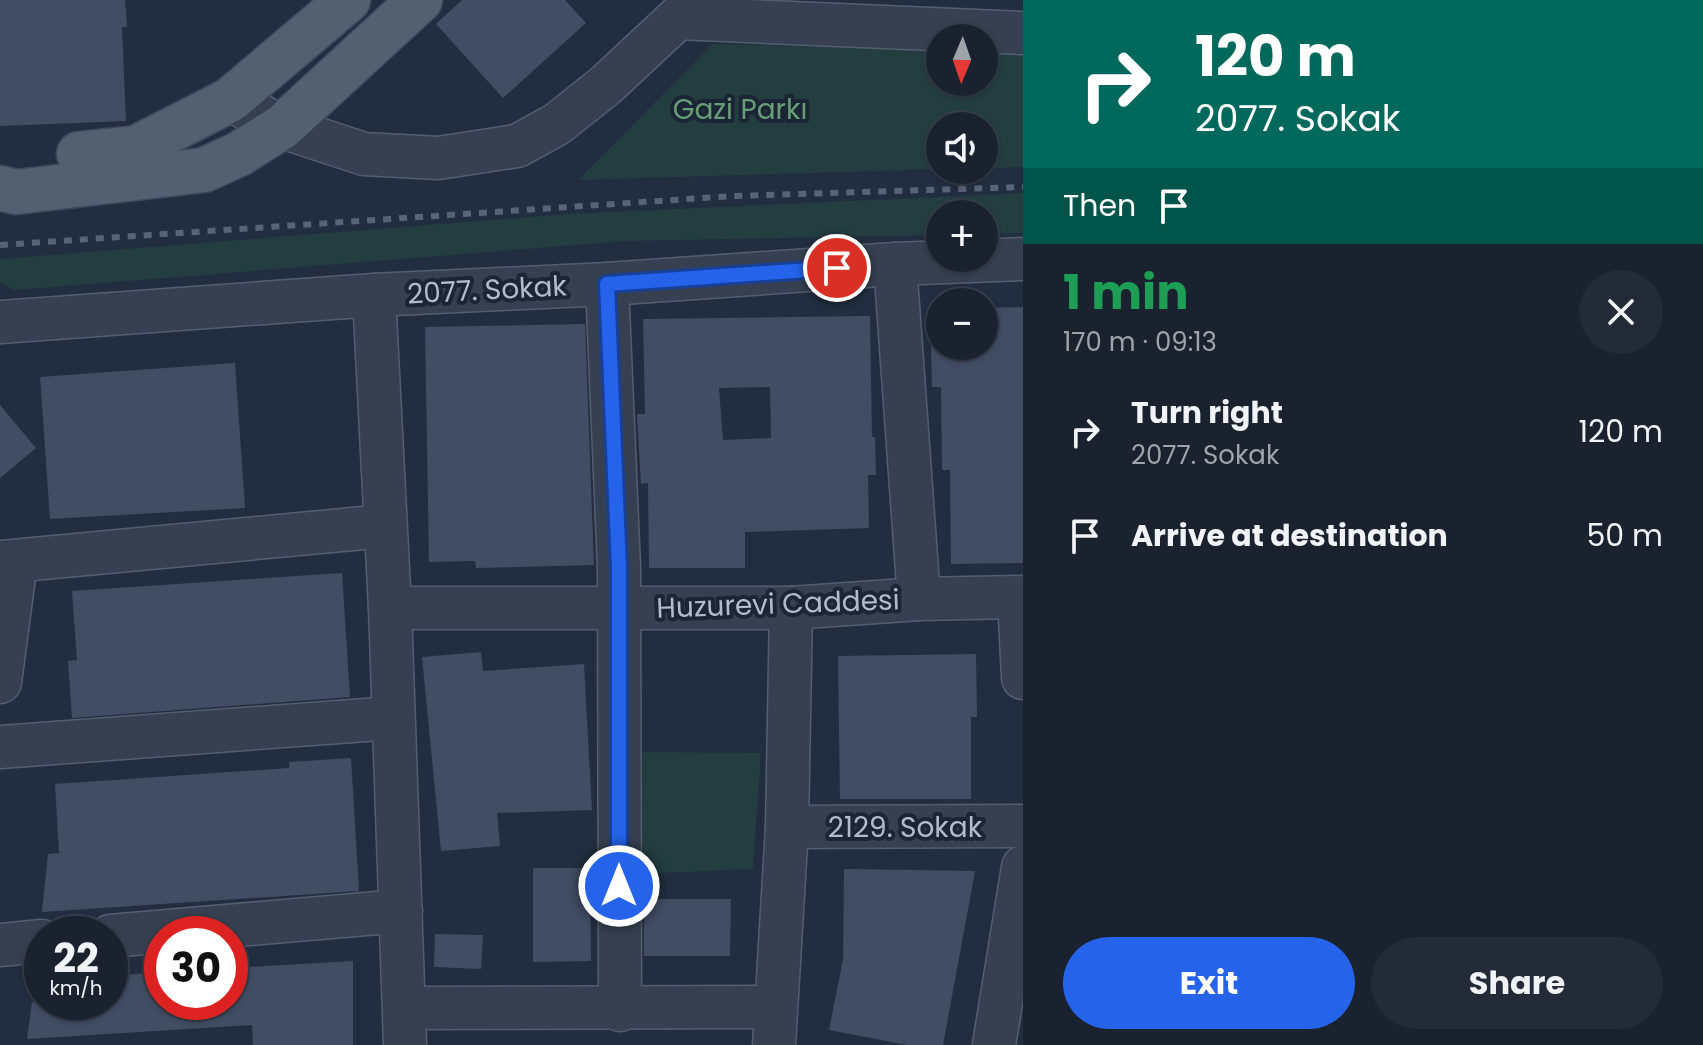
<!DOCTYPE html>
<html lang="en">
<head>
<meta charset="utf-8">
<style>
  body { margin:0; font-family:Poppins,sans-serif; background:#232a38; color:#f1f3f6; height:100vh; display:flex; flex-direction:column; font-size:30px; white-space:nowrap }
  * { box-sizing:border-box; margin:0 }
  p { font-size:26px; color:#9fa4ab }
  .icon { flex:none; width:44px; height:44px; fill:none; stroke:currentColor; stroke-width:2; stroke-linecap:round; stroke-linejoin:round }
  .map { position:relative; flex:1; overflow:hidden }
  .drawer { display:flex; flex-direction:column; background:#1a2230; width:680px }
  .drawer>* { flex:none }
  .banner { background:#00695c; color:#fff; overflow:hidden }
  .needle { width:52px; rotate:182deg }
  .tools { position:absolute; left:926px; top:24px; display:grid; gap:16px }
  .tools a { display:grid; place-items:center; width:72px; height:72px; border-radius:50%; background:#1a2230; box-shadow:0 2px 6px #0004,0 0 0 2px #383f4c; font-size:40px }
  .speed { position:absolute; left:24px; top:916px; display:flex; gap:16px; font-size:40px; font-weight:700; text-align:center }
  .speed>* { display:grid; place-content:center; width:104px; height:104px; border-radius:50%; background:#1a2230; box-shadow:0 2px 6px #0004,0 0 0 2px #383f4c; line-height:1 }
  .speed small { font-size:20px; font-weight:400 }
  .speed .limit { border:12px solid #d22; background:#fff; color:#111 }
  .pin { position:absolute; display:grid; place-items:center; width:68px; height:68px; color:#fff; margin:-34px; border:4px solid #fff; border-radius:50%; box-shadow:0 2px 8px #0007 }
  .me { position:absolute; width:88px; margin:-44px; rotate:0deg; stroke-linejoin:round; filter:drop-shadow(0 0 6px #0008) }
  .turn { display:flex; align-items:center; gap:28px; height:168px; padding:0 40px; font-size:36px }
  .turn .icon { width:104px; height:104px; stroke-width:2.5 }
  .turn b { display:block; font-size:56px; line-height:68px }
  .then { display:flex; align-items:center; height:76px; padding:0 40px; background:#0003; gap:16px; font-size:30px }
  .round { display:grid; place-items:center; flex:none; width:84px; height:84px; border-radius:42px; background:#232a38 }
  .summary { display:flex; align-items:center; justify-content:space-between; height:136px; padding:0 40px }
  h1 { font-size:48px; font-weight:700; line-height:60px; color:#1e9e55 }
  .action { display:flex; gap:16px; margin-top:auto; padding:16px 40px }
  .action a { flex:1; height:92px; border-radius:48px; background:#2563eb; color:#fff; font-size:32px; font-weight:700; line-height:92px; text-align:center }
  .action a+a { background:#232a38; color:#f1f3f6 }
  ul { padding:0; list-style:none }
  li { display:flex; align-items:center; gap:24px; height:104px; padding:0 40px }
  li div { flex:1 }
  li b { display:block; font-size:30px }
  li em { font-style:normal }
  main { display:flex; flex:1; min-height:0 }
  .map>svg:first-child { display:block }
  .green { fill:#243d41 }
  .building { fill:#414d63; fill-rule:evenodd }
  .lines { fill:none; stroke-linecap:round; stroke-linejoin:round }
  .minor-casing { stroke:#545e6e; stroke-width:45 }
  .major-casing { stroke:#404959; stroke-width:47 }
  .minor { stroke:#364050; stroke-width:42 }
  .major { stroke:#545f70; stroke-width:44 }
  .rail { stroke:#586377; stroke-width:6; stroke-dasharray:8 8; stroke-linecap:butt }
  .route-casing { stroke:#184099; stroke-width:20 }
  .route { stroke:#2563eb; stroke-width:14 }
  .labels { text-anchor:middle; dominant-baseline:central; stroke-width:8; stroke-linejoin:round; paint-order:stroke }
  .park-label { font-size:28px; fill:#679e76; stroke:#1b2535 }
  .street-label { font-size:28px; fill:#b3bbcb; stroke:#1b2535 }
</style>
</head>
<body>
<main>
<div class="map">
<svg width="1023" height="1045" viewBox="0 0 1023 1045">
  <rect width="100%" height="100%" fill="#222e40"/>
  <g class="green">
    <path d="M713 44 940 49V82H984V50L1023 51V167L984 168V126H940V169L578 180Z"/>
    <path d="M1023 193V233L984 234V214H940V235L626 241 15 290 0 283V259L567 214Z"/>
    <path d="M629 752 761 753 753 869 637 874Z"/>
  </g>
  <g class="building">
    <path d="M0 0H125L127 27H122L126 121 0 126Z"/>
    <path d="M462 0H565L586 23 503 98 436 24Z"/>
    <path d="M1023 307V563L951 564 950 470H942L941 387H932L930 309H940V346H984V308Z"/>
    <path d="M870 316 872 437H875L876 475H868L869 528 745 532V568H649L648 483 641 484 637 414H645L643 319ZM770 387 771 438 723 440 719 388Z"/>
    <path d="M585 324 594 565 476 568 475 561 429 562 425 327Z"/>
    <path d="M235 363 245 508 50 519 40 377Z"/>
    <path d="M0 405 36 448 0 478Z"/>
    <path d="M342 573 350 697 72 718 68 661 77 660 72 591Z"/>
    <path d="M481 652 483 671 584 664 592 810 497 813 500 846 441 851 422 657Z"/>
    <path d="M976 654 977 717H971V799H840L838 656Z"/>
    <path d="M351 758 359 891 42 912 48 854 59 853 55 784 289 768V762Z"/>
    <path d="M533 868H590L591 961 533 962Z"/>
    <path d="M844 869 975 871 943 1045H907L829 1030 843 960Z"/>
    <path d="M644 899H731L730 956H644Z"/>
    <path d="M435 934 483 935 481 969 434 967Z"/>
    <path d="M353 961V1045H253L252 1025 27 1039 32 1002H110V976L161 972 162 1002H230V968Z"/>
  </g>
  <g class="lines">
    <g class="minor-casing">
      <g id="minor">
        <path d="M678 18 1023 33"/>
        <path d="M230 100 282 127 364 154 438 158 517 146 557 124 606 85 697 0"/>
        <path d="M895 264 919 599"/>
        <path d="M607 284 619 568 620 1010"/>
        <path d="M374 295 390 608 405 1045"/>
        <path d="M0 322 374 295 607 284 895 264 1023 259"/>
        <path d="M0 562 385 526"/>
        <path d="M1019 598 1023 678"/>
        <path d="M390 608H791L919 599 1023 597"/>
        <path d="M0 682 16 561"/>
        <path d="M0 747 393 718"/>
        <path d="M787 827 1023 826"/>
        <path d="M110 936 401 911"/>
        <path d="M0 945 42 941"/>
        <path d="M406 1008 774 1007"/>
        <path d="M774 1045 787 827 791 608"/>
        <path d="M994 1045 1023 867"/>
      </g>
    </g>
    <g class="major-casing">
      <g id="major">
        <path d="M79 154 136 148 230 100 348 0"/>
        <path d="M0 188 16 192 204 170 239 154 282 127 420 0"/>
      </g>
    </g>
    <use href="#minor" class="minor"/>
    <use href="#major" class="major"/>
    <path class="rail" d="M0 245 733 196 1023 187"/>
  </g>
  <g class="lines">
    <g class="route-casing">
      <path id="route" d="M619 886V568L607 284 837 268"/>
    </g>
    <use href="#route" class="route"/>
  </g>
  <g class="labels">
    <g class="park-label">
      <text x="740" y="109">Gazi Parkı</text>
    </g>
    <g class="street-label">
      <text transform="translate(487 290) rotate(-3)">2077. Sokak</text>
      <text transform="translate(778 604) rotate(-2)">Huzurevi Caddesi</text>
      <text x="905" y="827">2129. Sokak</text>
    </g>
  </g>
</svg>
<div class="tools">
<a><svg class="needle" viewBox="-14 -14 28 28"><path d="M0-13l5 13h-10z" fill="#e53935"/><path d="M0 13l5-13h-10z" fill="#9fa4ab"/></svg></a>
<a><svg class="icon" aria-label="sound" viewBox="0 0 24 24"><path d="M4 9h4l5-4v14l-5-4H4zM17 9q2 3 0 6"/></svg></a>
<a>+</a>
<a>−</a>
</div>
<div class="speed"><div>22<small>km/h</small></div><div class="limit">30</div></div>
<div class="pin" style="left:837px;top:268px;background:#d93025"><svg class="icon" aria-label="arrive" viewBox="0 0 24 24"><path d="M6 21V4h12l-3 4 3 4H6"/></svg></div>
<svg class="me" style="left:619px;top:886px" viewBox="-20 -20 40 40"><circle r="17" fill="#2563eb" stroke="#fff" stroke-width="3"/><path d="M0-11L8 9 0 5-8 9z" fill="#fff"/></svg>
</div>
<section class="drawer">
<div class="banner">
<div class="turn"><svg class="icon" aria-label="right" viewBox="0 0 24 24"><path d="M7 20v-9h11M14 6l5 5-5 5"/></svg><div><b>120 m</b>2077. Sokak</div></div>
<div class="then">Then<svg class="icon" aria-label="arrive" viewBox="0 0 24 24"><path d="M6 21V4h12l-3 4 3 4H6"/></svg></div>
</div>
<div class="summary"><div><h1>1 min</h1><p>170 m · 09:13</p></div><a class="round"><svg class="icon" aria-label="close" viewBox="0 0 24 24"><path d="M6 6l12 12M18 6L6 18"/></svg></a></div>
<ul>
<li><svg class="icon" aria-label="right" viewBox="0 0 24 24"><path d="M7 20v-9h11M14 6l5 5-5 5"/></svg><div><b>Turn right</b><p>2077. Sokak</p></div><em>120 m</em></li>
<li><svg class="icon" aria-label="arrive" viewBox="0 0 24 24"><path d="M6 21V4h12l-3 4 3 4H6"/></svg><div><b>Arrive at destination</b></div><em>50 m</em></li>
</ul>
<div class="action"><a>Exit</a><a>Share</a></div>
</section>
</main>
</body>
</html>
